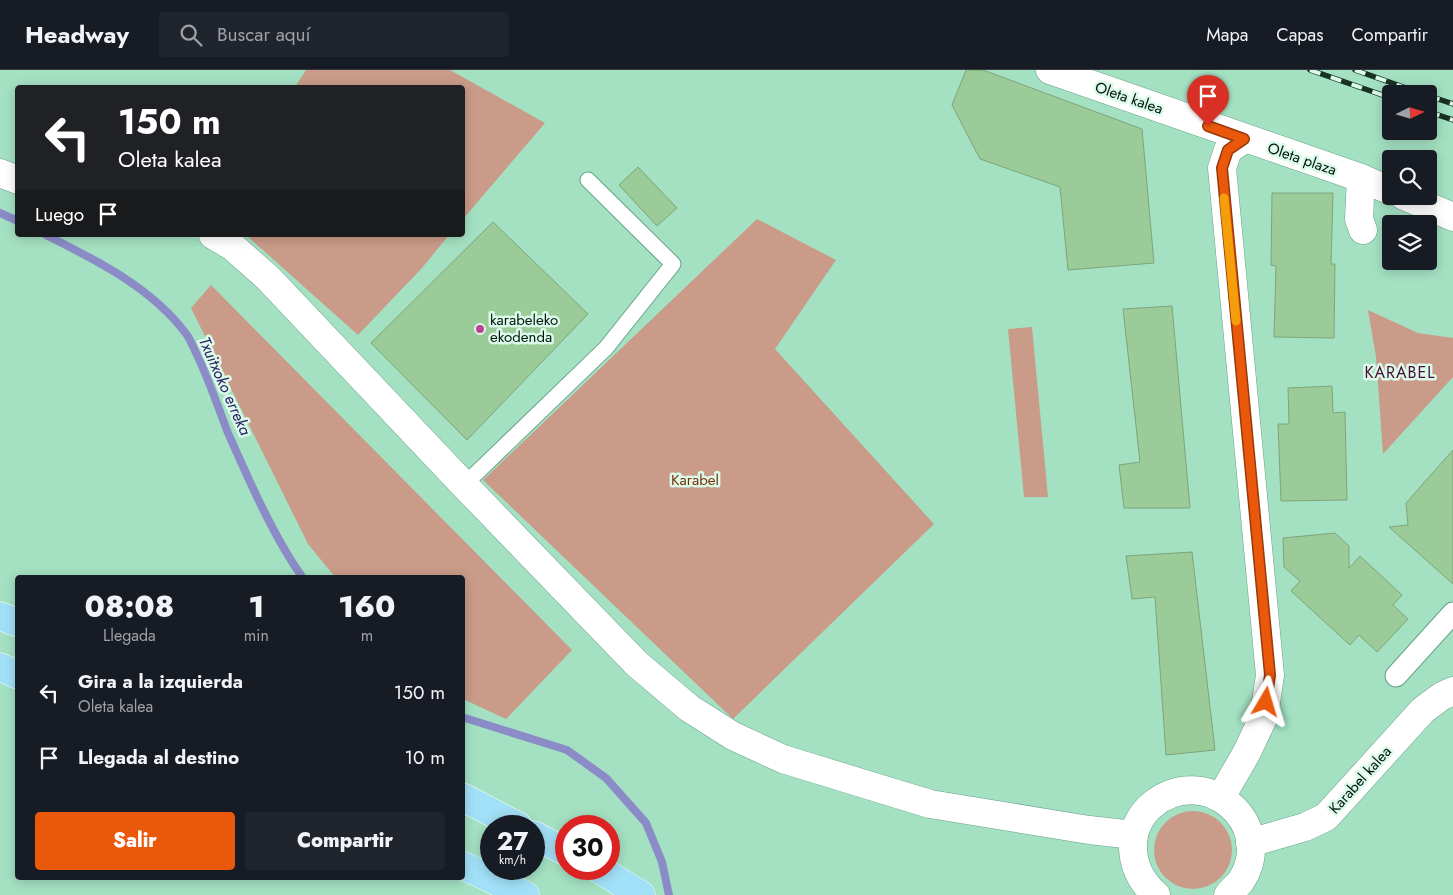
<!DOCTYPE html>
<html lang="es">
<head>
<meta charset="utf-8">
<style>
  body { margin:0; font-family:Jost,sans-serif; background:#20242c; color:#f1f3f6; height:100vh; display:flex; flex-direction:column; font-size:19px; white-space:nowrap }
  * { box-sizing:border-box; margin:0 }
  p { font-size:16px; color:#9ea1a6 }
  .icon { flex:none; width:28px; height:28px; fill:none; stroke:currentColor; stroke-width:2; stroke-linecap:round; stroke-linejoin:round }
  .map { position:relative; flex:1; overflow:hidden }
  .details { position:absolute; left:15px; top:505px; width:450px; height:305px; display:flex; flex-direction:column; background:#171b24; border-radius:5px; box-shadow:0 2px 12px #0003 }
  .details>* { flex:none }
  .hud { position:absolute; left:15px; top:15px; width:450px; height:152px; border-radius:5px; box-shadow:0 2px 12px #0003; background:#202124; color:#fff; overflow:hidden }
  .needle { width:32px; rotate:85deg }
  .controls { position:absolute; left:1382px; top:15px; display:grid; gap:10px }
  .controls a { display:grid; place-items:center; width:55px; height:55px; border-radius:5px; background:#171b24; box-shadow:0 2px 12px #0003; font-size:25px }
  .speed { position:absolute; left:480px; top:745px; display:flex; gap:10px; font-size:25px; font-weight:700; text-align:center }
  .speed>* { display:grid; place-content:center; width:65px; height:65px; border-radius:50%; background:#171b24; box-shadow:0 2px 12px #0003; line-height:1 }
  .speed small { font-size:12px; font-weight:400 }
  .speed .limit { border:8px solid #d22; background:#fff; color:#111 }
  .pin { position:absolute; display:grid; place-items:center; width:42px; height:42px; color:#fff; margin:-51px -21px; border-radius:50% 50% 50% 0; rotate:-45deg; box-shadow:0 0 5px #0007 }
  .pin .icon { rotate:45deg }
  .me { position:absolute; width:55px; margin:-28px; rotate:7deg; stroke-linejoin:round; filter:drop-shadow(0 0 4px #0008) }
  .turn { display:flex; align-items:center; gap:18px; height:105px; padding:0 20px; font-size:22px }
  .turn .icon { width:65px; height:65px; stroke-width:2.5 }
  .turn b { display:block; font-size:35px; line-height:42px }
  .then { display:flex; align-items:center; height:48px; padding:0 20px; background:#0003; gap:10px; font-size:19px }
  .eta { display:flex; justify-content:space-evenly; align-items:center; height:85px; text-align:center }
  .eta b { font-size:30px; font-weight:800; line-height:35px }
  .button { display:flex; gap:10px; margin-top:auto; padding:10px 20px }
  .button a { flex:1; height:58px; border-radius:5px; background:#ea580c; color:#fff; font-size:20px; font-weight:800; line-height:58px; text-align:center }
  .button a+a { background:#20242c; color:#f1f3f6 }
  ul { padding:0; list-style:none }
  li { display:flex; align-items:center; gap:15px; height:65px; padding:0 20px }
  li div { flex:1 }
  li b { display:block; font-size:19px }
  li em { font-style:normal }
  header { display:flex; align-items:center; gap:30px; box-sizing:border-box; height:70px; padding:0 25px; background:#171b24; border-bottom:1px solid #363941 }
  header strong { font-size:24px }
  nav { display:flex; gap:28px; margin-inline-start:auto; font-size:18px }
  .search { width:350px; height:45px; background:#20242c; display:flex; align-items:center; gap:12px; box-sizing:border-box; padding:0 18px; border-radius:5px; color:#9ea1a6; font-size:19px }
  .map>svg:first-child { display:block }
  .green { fill:#ca9b88 }
  .lines { fill:none; stroke-linecap:round; stroke-linejoin:round }
  .stream { stroke:#8b8cc7; stroke-width:8 }
  .building { fill:#9bcb98; stroke:#7da57a }
  .service-casing { stroke:#67a286; stroke-width:17 }
  .pedestrian-casing { stroke:#67a286; stroke-width:23 }
  .minor-casing { stroke:#67a286; stroke-width:29 }
  .tertiary-casing { stroke:#67a286; stroke-width:29 }
  .motorway-casing { stroke:#fff; stroke-width:29 }
  .service { stroke:#fff; stroke-width:15 }
  .pedestrian { stroke:#fff; stroke-width:21 }
  .minor { stroke:#fff; stroke-width:28 }
  .tertiary { stroke:#fff; stroke-width:28 }
  .motorway { stroke:#a2e0f7; stroke-width:28 }
  .rail-casing { stroke:#173225; stroke-width:5.5 }
  .rail { stroke:#dcfaea; stroke-width:4; stroke-dasharray:11; stroke-linecap:butt }
  .route-casing { stroke:#983908; stroke-width:12 }
  .route { stroke:#ea580c; stroke-width:9 }
  .slow { stroke:#f59e0b; stroke-width:9 }
  .poi-dot { fill:#bc4294; stroke:#dcfaea; stroke-width:2 }
  .labels { text-anchor:middle; dominant-baseline:central; stroke-width:5; stroke-linejoin:round; paint-order:stroke }
  .street-label { font-size:15px; fill:#00160c; stroke:#dcfaea }
  .poi-label { font-size:15px; fill:#00160c; stroke:#dcfaea; text-anchor:start }
  .park-label { font-size:15px; fill:#7c2f06; stroke:#dcfaea }
  .neighbourhood-label { font-size:16px; letter-spacing:1px; fill:#480d36; stroke:#dcfaea }
  .water-label { font-size:16px; font-style:italic; fill:#292066; stroke:#dcfaea }
</style>
</head>
<body>
<header>
<strong>Headway</strong>
<div class="search"><svg class="icon" aria-label="search" viewBox="0 0 24 24"><circle cx="10" cy="10" r="6"/><path d="M15 15l6 6"/></svg>Buscar aquí</div>
<nav><a>Mapa</a><a>Capas</a><a>Compartir</a></nav>
</header>
<div class="map">
<svg width="1453" height="825" viewBox="0 0 1453 825">
  <rect width="100%" height="100%" fill="#a4e1c3"/>
  <g class="green">
    <path d="M306 0H450L545 53 463 149 462 18 295 17Z"/>
    <path d="M757 149 836 190 775 279 934 454 733 649 483 410Z"/>
    <path d="M246 165H449L422 198 358 265Z"/>
    <path d="M211 215 572 580 506 649 463 629 462 508 335 507 308 474 191 238Z"/>
    <path d="M1368 240 1418 263 1453 268V307L1383 384 1376 287Z"/>
    <path d="M1032 257 1048 427H1024L1008 259Z"/>
    <circle cx="1193" cy="780" r="39"/>
  </g>
  <g class="lines">
    <g class="stream">
      <path d="M0 143 18 151"/>
      <path d="M46 165C96 190 153 218 187 265 191 271 194 279 197 285 209 310 218 337 228 363 248 408 274 468 303 508"/>
      <path d="M462 647 567 680 606 708 646 753 662 792 669 825"/>
    </g>
  </g>
  <g class="building">
    <path d="M966 0H983L1142 59 1154 193 1068 200 1060 117 980 89 952 35Z"/>
    <path d="M638 97 677 138 657 156 619 115Z"/>
    <path d="M1272 123H1333L1331 194H1335L1334 268 1274 267 1276 196 1271 195Z"/>
    <path d="M493 152 588 244 467 370 371 273Z"/>
    <path d="M1172 236 1190 438H1124L1119 395 1140 392 1123 239Z"/>
    <path d="M1332 316 1333 343 1345 342 1347 430 1281 431 1278 354H1289L1288 318Z"/>
    <path d="M1453 380V514L1389 457 1408 455 1406 433Z"/>
    <path d="M1335 463 1349 476V498L1360 486 1402 525 1393 535 1408 549 1377 582 1359 565 1350 575 1291 521 1300 511 1284 497 1283 468Z"/>
    <path d="M1192 482 1215 680 1166 685 1155 527 1132 529 1126 486Z"/>
  </g>
  <g class="lines">
    <g class="service-casing">
      <path id="service" d="M464 415 606 278 673 194 588 110"/>
    </g>
    <g class="pedestrian-casing">
      <path id="pedestrian" d="M1396 606 1453 543"/>
    </g>
    <g class="minor-casing">
      <g id="minor">
        <path d="M1050 0 1361 108 1391 121"/>
        <path d="M1361 108 1359 149 1363 160"/>
        <path d="M1404 126 1453 147"/>
        <path d="M1221 727 1246 684 1264 646 1270 605 1222 98 1228 80 1244 69"/>
        <path d="M1250 773 1305 757 1326 747 1423 640 1442 626 1453 621"/>
        <path d="M1156 825C1139 810 1132 793 1133 771 1134 757 1142 743 1152 735 1205 691 1278 754 1241 811 1237 816 1232 820 1228 825"/>
      </g>
    </g>
    <g class="tertiary-casing">
      <g id="tertiary">
        <path d="M0 103 18 110"/>
        <path d="M213 165 233 177 268 208 464 415 637 594 689 638 733 666 783 689 930 734 1089 760 1134 765"/>
      </g>
    </g>
    <g class="motorway-casing">
      <g id="motorway">
        <path d="M0 546 18 553"/>
        <path d="M0 597 18 605"/>
        <path d="M462 727 518 756"/>
        <path d="M534 765 566 782"/>
        <path d="M462 795 525 825"/>
        <path d="M599 799 641 825"/>
      </g>
    </g>
    <use href="#service" class="service"/>
    <use href="#pedestrian" class="pedestrian"/>
    <use href="#minor" class="minor"/>
    <use href="#tertiary" class="tertiary"/>
    <use href="#motorway" class="motorway"/>
    <g class="rail-casing">
      <g id="rail">
        <path d="M1310 0 1391 28"/>
        <path d="M1355 0 1423 24"/>
        <path d="M1429 26 1453 34"/>
        <path d="M1429 42 1453 50"/>
      </g>
    </g>
    <use href="#rail" class="rail"/>
  </g>
  <g class="lines">
    <g class="route-casing">
      <path id="route" d="M1208 56 1244 69 1228 80 1222 98 1270 605 1266 632"/>
    </g>
    <use href="#route" class="route"/>
    <path class="slow" d="M1224 128 1236 251"/>
  </g>
  <circle class="poi-dot" cx="480" cy="259" r="5"/>
  <g class="labels">
    <g class="street-label">
      <text transform="translate(1129 28) rotate(19)">Oleta kalea</text>
      <text transform="translate(1302 89) rotate(19)">Oleta plaza</text>
      <text transform="translate(1360 710) rotate(-48)">Karabel kalea</text>
    </g>
    <g class="poi-label">
      <text x="490" y="250">karabeleko<tspan x="490" dy="17">ekodenda</tspan></text>
    </g>
    <g class="park-label">
      <text x="695" y="410">Karabel</text>
    </g>
    <g class="neighbourhood-label">
      <text x="1400" y="302">KARABEL</text>
    </g>
    <g class="water-label">
      <text transform="translate(225 316) rotate(66)">Txuitxoko erreka</text>
    </g>
  </g>
</svg>
<div class="controls">
<a><svg class="needle" viewBox="-14 -14 28 28"><path d="M0-13l5 13h-10z" fill="#e53935"/><path d="M0 13l5-13h-10z" fill="#9ea1a6"/></svg></a>
<a><svg class="icon" aria-label="search" viewBox="0 0 24 24"><circle cx="10" cy="10" r="6"/><path d="M15 15l6 6"/></svg></a>
<a><svg class="icon" aria-label="layers" viewBox="0 0 24 24"><path d="M12 4l9 5-9 5-9-5zM3 14l9 5 9-5"/></svg></a>
</div>
<div class="speed"><div>27<small>km/h</small></div><div class="limit">30</div></div>
<div class="pin" style="left:1208px;top:56px;background:#d93025"><svg class="icon" aria-label="arrive" viewBox="0 0 24 24"><path d="M6 21V4h12l-3 4 3 4H6"/></svg></div>
<svg class="me" style="left:1266px;top:632px" viewBox="-20 -20 40 40"><path d="M0-17L14 15 0 8-14 15z" fill="#ea580c" stroke="#fff" stroke-width="4"/></svg>
<div class="hud">
<div class="turn"><svg class="icon" aria-label="left" viewBox="0 0 24 24"><path d="M17 20v-9H6M10 6l-5 5 5 5"/></svg><div><b>150 m</b>Oleta kalea</div></div>
<div class="then">Luego<svg class="icon" aria-label="arrive" viewBox="0 0 24 24"><path d="M6 21V4h12l-3 4 3 4H6"/></svg></div>
</div>
<section class="details">
<div class="eta">
<div><b>08:08</b><p>Llegada</p></div>
<div><b>1</b><p>min</p></div>
<div><b>160</b><p>m</p></div>
</div>
<ul>
<li><svg class="icon" aria-label="left" viewBox="0 0 24 24"><path d="M17 20v-9H6M10 6l-5 5 5 5"/></svg><div><b>Gira a la izquierda</b><p>Oleta kalea</p></div><em>150 m</em></li>
<li><svg class="icon" aria-label="arrive" viewBox="0 0 24 24"><path d="M6 21V4h12l-3 4 3 4H6"/></svg><div><b>Llegada al destino</b></div><em>10 m</em></li>
</ul>
<div class="button"><a>Salir</a><a>Compartir</a></div>
</section>
</div>
</body>
</html>
